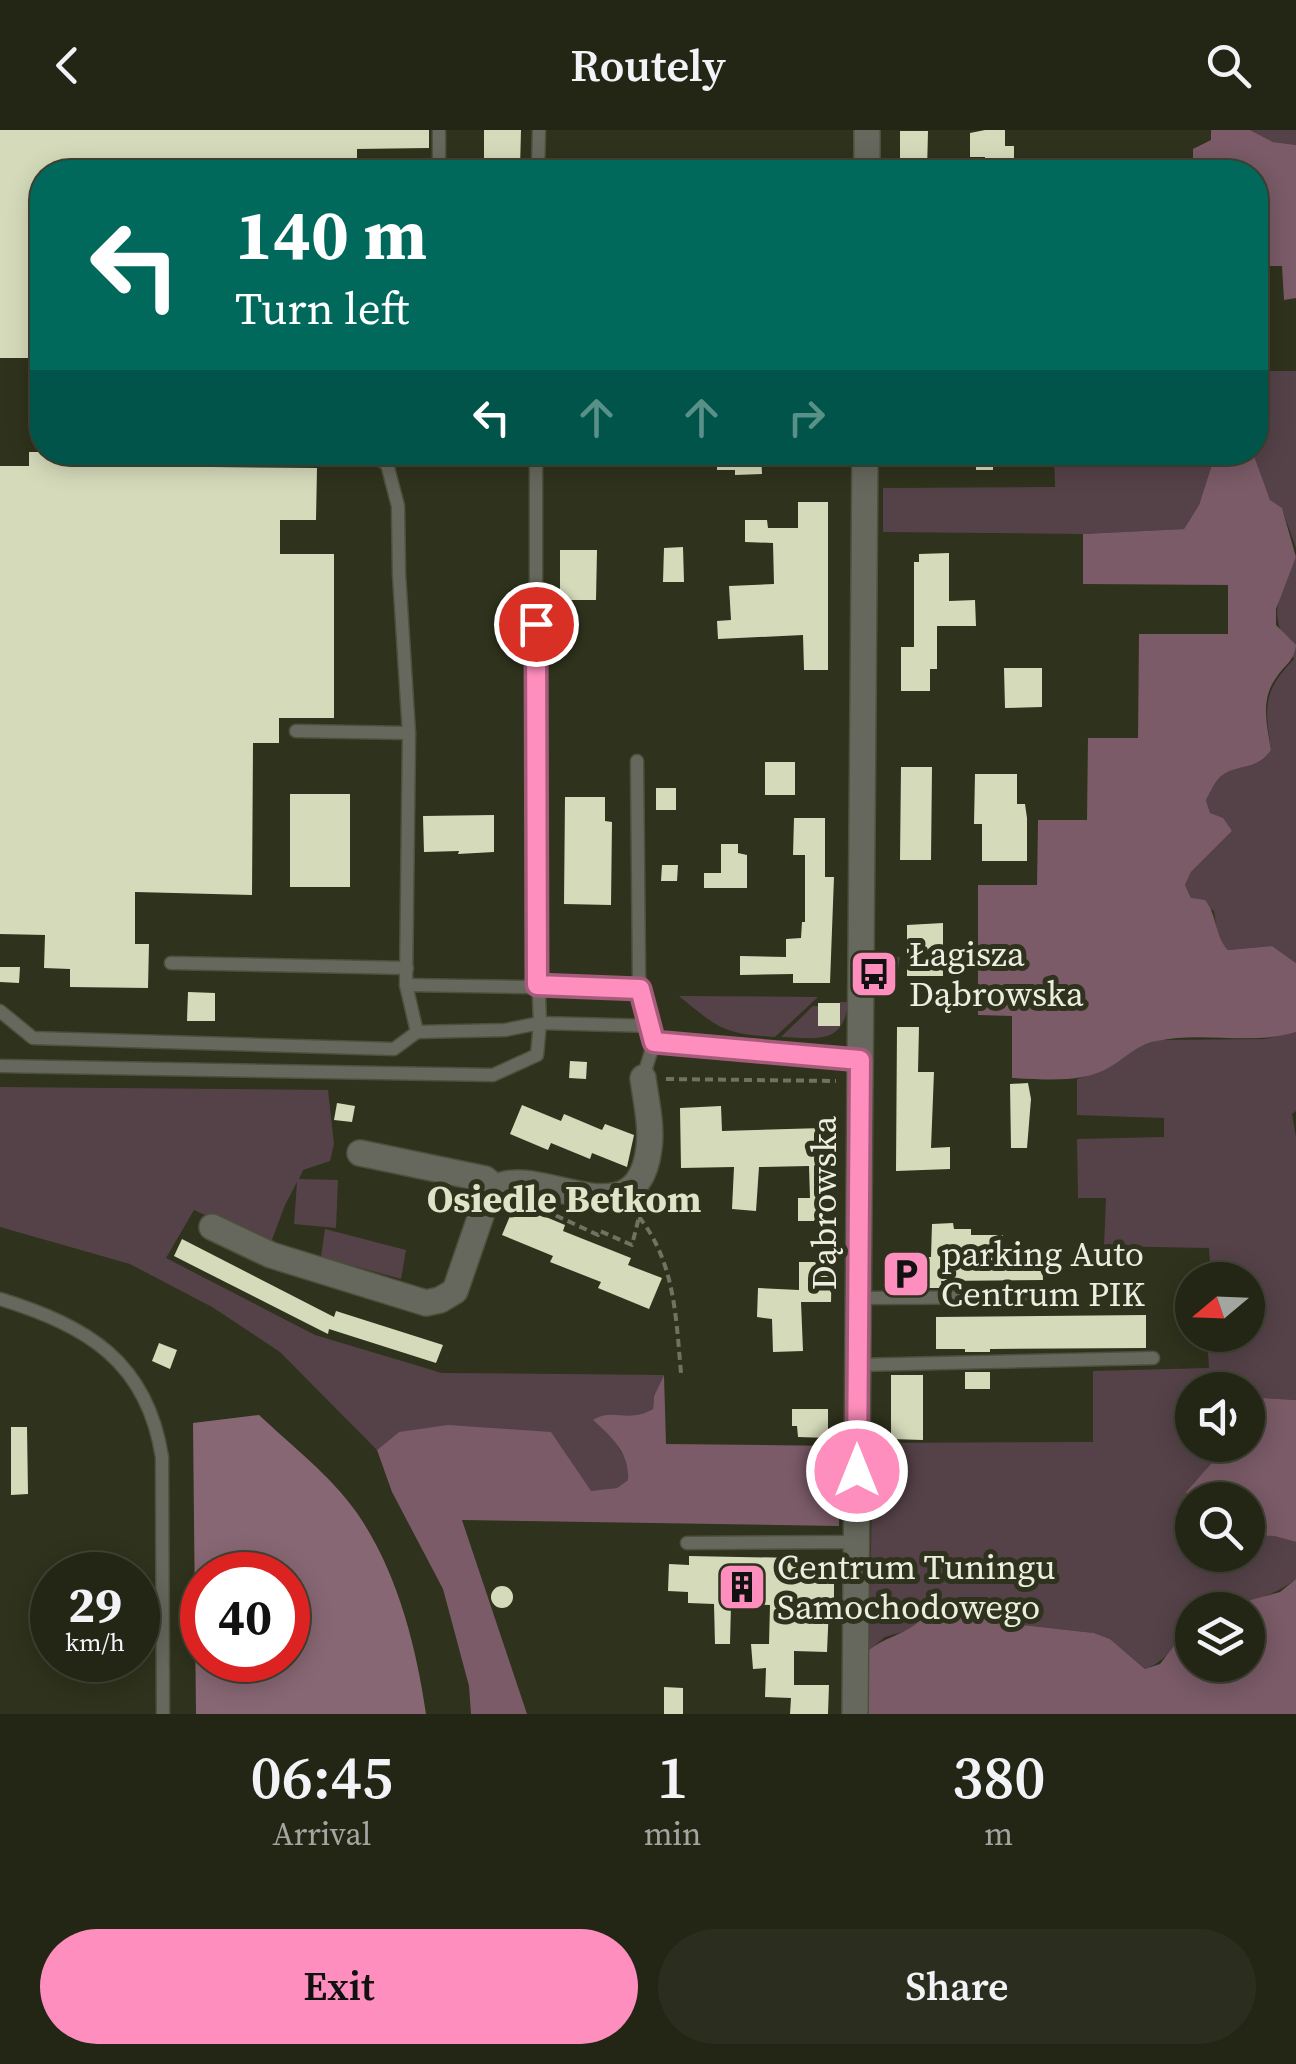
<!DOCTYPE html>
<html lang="en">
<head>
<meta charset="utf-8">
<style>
  body { margin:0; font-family:"Source Serif 4",serif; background:#2b2e1e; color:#f1f3f6; height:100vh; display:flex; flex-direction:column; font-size:38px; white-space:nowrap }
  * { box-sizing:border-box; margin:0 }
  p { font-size:32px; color:#a3a5a0 }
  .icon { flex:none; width:55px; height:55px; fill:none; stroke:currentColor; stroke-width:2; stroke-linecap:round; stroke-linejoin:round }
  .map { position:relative; height:1584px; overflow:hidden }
  .details { display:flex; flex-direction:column; background:#232615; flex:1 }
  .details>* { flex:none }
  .hud { position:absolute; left:30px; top:30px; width:1238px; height:305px; border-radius:40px; box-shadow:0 5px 25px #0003,0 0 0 2px #404334; background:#00695c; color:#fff; overflow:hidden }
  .needle { width:65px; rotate:251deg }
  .tools { position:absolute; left:1175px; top:1132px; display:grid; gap:20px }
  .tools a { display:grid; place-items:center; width:90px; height:90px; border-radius:50%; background:#232615; box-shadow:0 5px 25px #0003,0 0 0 2px #404334; font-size:50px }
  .speed { position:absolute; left:30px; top:1422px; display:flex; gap:20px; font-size:50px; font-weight:700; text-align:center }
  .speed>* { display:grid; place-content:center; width:130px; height:130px; border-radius:50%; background:#232615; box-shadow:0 5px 25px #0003,0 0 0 2px #404334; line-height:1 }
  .speed small { font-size:25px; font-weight:400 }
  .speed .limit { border:15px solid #d22; background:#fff; color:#111 }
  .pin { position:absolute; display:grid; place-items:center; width:85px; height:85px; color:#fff; margin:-42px; border:5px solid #fff; border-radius:50%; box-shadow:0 2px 10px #0007 }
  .me { position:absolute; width:110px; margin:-55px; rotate:0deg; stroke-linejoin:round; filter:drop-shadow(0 0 8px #0008) }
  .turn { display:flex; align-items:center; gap:35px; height:210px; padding:0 40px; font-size:45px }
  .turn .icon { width:130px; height:130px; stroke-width:2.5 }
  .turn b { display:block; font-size:70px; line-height:85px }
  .lanes { display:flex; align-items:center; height:95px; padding:0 40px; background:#0003; justify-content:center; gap:50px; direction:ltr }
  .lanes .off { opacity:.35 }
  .eta { display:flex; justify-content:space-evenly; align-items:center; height:170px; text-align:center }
  .eta b { font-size:60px; font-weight:600; line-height:70px }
  .button { display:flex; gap:20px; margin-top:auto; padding:20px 40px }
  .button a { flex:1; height:115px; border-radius:60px; background:#fe8ebd; color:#111; font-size:40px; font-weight:600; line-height:115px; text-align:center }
  .button a+a { background:#2b2e1e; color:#f1f3f6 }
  header { display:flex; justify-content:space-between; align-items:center; height:130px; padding:0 40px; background:#232615; font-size:45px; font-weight:600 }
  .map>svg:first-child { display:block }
  .green { fill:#554249 }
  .forest { fill:#7a5b67 }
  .water { fill:#876773; fill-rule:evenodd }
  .building { fill:#d5dbba }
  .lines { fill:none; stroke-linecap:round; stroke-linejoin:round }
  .service-casing { stroke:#4d503c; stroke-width:15 }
  .minor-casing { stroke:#4d503c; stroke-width:28 }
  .tertiary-casing { stroke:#4d503c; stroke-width:28 }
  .path { stroke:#707360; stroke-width:4; stroke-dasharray:8 5; stroke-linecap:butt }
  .service { stroke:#66685d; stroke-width:12 }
  .minor { stroke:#66685d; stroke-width:25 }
  .tertiary { stroke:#66685d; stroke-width:25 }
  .route-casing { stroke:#a55c7b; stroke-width:25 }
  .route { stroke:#fe8ebd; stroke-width:18 }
  .labels { text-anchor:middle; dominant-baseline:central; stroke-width:10; stroke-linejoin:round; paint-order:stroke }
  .poi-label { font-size:35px; fill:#eceee1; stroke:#2f321c; text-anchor:start }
  .street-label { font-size:35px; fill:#eceee1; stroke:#2f321c }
  .neighbourhood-label { font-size:38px; font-weight:bold; fill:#dfe4c9; stroke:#2f321c }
</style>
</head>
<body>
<header><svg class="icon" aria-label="back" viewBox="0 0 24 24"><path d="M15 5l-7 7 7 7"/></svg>Routely<svg class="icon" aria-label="search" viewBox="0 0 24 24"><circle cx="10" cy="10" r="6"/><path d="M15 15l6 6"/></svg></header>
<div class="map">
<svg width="1296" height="1584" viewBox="0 0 1296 1584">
  <rect width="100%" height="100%" fill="#2f321c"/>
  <g class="green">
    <path d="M1250 0H1296V15L1273 12Z"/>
    <path d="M1255 241H1296V418L1282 379 1270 371 1253 323Z"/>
    <path d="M1054 323H1224L1213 331 1199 375 1184 399 1083 404 883 402V358L1055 357Z"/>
    <path d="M1296 427V833L1272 816 1228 820 1218 810 1214 781 1191 768 1185 755 1191 742 1232 701 1210 683 1206 670C1210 663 1214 653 1220 647 1235 633 1256 642 1271 620 1265 576 1262 562 1294 529 1267 478 1276 479 1296 427Z"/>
    <path d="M877 826 900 827 894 861 876 862Z"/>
    <path d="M679 866 818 867 775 907C723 904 718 898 679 866Z"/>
    <path d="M840 872H848C844 916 815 908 781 907L813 876H818V896H840Z"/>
    <path d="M1296 902V981L1292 984 1296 1007V1270L1263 1268 1248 1277V1260H1192V1315H1221L1217 1327 1186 1362 1192 1373V1425H1248V1405L1274 1406 1296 1412V1449C1269 1470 1227 1480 1192 1480 1192 1503 1166 1532 1145 1539L1110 1509 1094 1503 1005 1493 964 1469 926 1488 915 1498 885 1507 869 1520 873 1313 1093 1312V1241L1209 1238 1207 1205H1248V1150H1211L1209 1118 1104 1116 1106 1068H1078L1077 1009 1164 1007V988L1077 985V949L1110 937 1131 919 1159 910 1264 909Z"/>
    <path d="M0 957 328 960 334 1014 330 1031 303 1040 299 1049 338 1050 336 1098 294 1094 297 1052 285 1075 270 1115 194 1080 166 1128 315 1205 442 1243 664 1245 654 1266 653 1279 639 1288 625 1287 613 1308 629 1335 628 1350 617 1358 588 1363 399 1302 377 1320 280 1222 212 1177 130 1134 0 1097Z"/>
    <path d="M325 1099 406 1120 401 1149 321 1127Z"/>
  </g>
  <g class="forest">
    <path d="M1211 0H1250L1273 12 1296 15V168L1284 170 1282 136H1255V42H1193V19L1211 10Z"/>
    <path d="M1224 323H1253L1270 370 1282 378 1296 427 1276 479V495L1296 515C1294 532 1285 534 1276 548 1260 570 1267 595 1271 620 1256 642 1236 633 1220 647 1214 653 1210 663 1206 670L1210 683 1223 688 1232 701 1191 742 1185 755 1191 768 1205 770C1218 786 1214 805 1228 820L1272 816 1296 833V902C1251 916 1202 901 1157 911 1136 915 1127 927 1110 937 1081 954 1044 949 1012 948V886L978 885V755H1037L1038 690H1087L1088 608H1138L1139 504H1228V455L1083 454V404L1184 399 1199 375 1213 331Z"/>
    <path d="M664 1245 666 1314 841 1316 839 1396 462 1390 527 1584H471L469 1556 443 1459 392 1362 377 1320 399 1302 448 1295 551 1302 591 1361 617 1358 628 1350C630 1324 612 1307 593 1290 613 1277 628 1294 653 1279L654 1266Z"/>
    <path d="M1263 1268 1296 1270V1412L1274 1406 1248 1405V1370H1192V1373L1186 1362 1217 1327 1221 1315H1248V1277Z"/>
    <path d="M1296 1449V1584H869V1520C892 1502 920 1503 932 1473L964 1469 1005 1493 1094 1503 1110 1509 1145 1539 1160 1534 1192 1493V1535H1248V1480H1214L1280 1462Z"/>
  </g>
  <path class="water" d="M259 1285C292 1316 331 1346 357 1383 397 1441 416 1515 426 1584H196L193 1293ZM202 1445H288V1530H202Z"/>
  <g class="building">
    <path d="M0 0H429V18L357 19V42H42V228H0Z"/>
    <path d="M484 0H521L520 38H484Z"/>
    <path d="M985 0H1005V16H1014V41H985V27H970V3Z"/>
    <path d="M900 1H928L927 42H900Z"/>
    <path d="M29 322H212L211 337 317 338 316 390H280V424H334V588H279V613H253L252 765 135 762V814H149L148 858 70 857V839L44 838 45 805 0 804V336H29Z"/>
    <path d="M717 322H761L762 344 735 345V340H717Z"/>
    <rect x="976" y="322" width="17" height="18"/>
    <path d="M798 372H828V540H804L803 505 718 509 717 491 731 490 729 456 774 454 773 413 745 412V390H767L768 398H798Z"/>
    <path d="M683 417 684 452H663L664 418Z"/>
    <path d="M560 420H597L596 470H560Z"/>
    <path d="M949 423V471L975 470 976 496H937V539H930V561H901V517H914V432H919V424Z"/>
    <path d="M1004 538H1042V577L1005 578Z"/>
    <rect x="765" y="632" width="30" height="33"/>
    <path d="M901 637H932L931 730H900Z"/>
    <path d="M975 644H1017V674H1025L1027 688V731H982V694H974Z"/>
    <rect x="656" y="658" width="20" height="22"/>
    <rect x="290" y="664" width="60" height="93"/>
    <path d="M565 667H605V691L612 692 611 775 564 774Z"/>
    <path d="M494 685V722L458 724 459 721 424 722 423 686Z"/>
    <path d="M794 688H825V747H834L830 853H793V844L740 845V826L786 827V809L801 808 802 792H805V725H793Z"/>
    <path d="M721 714H738V723L747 725V758H704V743H721Z"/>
    <path d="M662 735H678L677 751H661Z"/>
    <path d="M943 793V846H907V795Z"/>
    <path d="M0 837H20L19 853 0 852Z"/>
    <path d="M188 862 215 863V891H187Z"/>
    <rect x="818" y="873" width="22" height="23"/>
    <path d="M897 897H919L918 942H934L931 1018 950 1017V1039L896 1041Z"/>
    <path d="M570 931 587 932 586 949 569 948Z"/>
    <path d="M1028 953 1031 969 1027 1018H1011L1010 954Z"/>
    <path d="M337 973 355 976 352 992 334 990Z"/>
    <path d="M522 975 561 991 564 984 602 1000 605 994 634 1005 627 1037 592 1023 590 1029 551 1013 548 1020 510 1004Z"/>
    <path d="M721 976 722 1001 823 998 825 1064H829V1091H798V1068H810L809 1036 759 1037 756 1081 732 1079 734 1037 681 1038 680 978Z"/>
    <path d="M515 1074 565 1095 563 1101 631 1128 628 1135 662 1148 649 1179 598 1158 601 1152 550 1132 553 1126 502 1105Z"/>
    <path d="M953 1093 954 1099H971V1105H1003L1002 1126H1042L1043 1150 941 1151 942 1158H918V1127H931L932 1094Z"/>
    <path d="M182 1109 334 1187 336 1181 443 1215 436 1233 329 1199 328 1204 320 1200 174 1126Z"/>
    <path d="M799 1132H832L831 1172H801L803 1221 773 1222 772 1189 757 1187 758 1158 799 1160Z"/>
    <path d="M1146 1185V1218L990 1219V1222H965V1219H936V1187Z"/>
    <path d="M159 1213 177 1220 170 1239 152 1231Z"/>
    <rect x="965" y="1242" width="25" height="17"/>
    <path d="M891 1245H923V1310L891 1309Z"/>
    <path d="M792 1279H828V1308L798 1307 797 1296H792Z"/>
    <path d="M11 1297H27L28 1364 11 1365Z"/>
    <path d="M689 1426 797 1428 796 1442H834V1476H829L827 1522 794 1521V1555H829L828 1584H790L791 1568 765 1567 766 1538 753 1539 751 1514H769L770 1475 731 1474 730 1514H715L714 1474 688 1473V1462L668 1461 669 1434 689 1435Z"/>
    <circle cx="502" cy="1467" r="11"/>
    <path d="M664 1557 683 1558V1584H664Z"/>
  </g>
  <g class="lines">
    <g class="service-casing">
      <g id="service">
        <path d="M439 42V0"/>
        <path d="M538 42 539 0"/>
        <path d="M366 322 387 334"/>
        <path d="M296 601 409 603"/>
        <path d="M637 631 639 845C640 869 651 889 654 912"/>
        <path d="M171 833 407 838"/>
        <path d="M406 855 640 859"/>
        <path d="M0 881 33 908 394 919 417 902 406 855 409 603 399 444 398 376 387 334 405 322"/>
        <path d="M417 902 505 900 540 893 652 896"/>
        <path d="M0 936 493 945 537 925 540 893 536 790V322"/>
        <path d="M643 948 654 912 860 930"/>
        <path d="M859 1168 1042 1167"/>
        <path d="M0 1169C87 1196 147 1231 162 1327L163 1584"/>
        <path d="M858 1235 1153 1228"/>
        <path d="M687 1413 857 1412"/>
      </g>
    </g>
    <g class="minor-casing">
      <g id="minor">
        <path d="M360 1023 485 1049 496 1058"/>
        <path d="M212 1097 271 1125 426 1173 440 1170 455 1161 487 1068C493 1062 497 1056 506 1054 552 1044 638 1108 649 1018 652 996 646 971 643 948"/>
      </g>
    </g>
    <g class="tertiary-casing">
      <g id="tertiary">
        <path d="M867 42V0"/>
        <path d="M855 1584 865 322"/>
      </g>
    </g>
    <g class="path">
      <path d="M666 949 836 951"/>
      <path d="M544 1080 598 1105 600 1101 632 1115 641 1079"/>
      <path d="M639 1087C675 1132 676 1188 681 1243"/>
    </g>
    <use href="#service" class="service"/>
    <use href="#minor" class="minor"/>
    <use href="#tertiary" class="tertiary"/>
  </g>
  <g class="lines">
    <g class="route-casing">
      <path id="route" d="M536 494 537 855 640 859 654 912 860 930 857 1341"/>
    </g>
    <use href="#route" class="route"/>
  </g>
  <defs>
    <g id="bus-square" transform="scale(2.5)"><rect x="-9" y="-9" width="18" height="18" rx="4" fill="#fe8ebd" stroke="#2f321c"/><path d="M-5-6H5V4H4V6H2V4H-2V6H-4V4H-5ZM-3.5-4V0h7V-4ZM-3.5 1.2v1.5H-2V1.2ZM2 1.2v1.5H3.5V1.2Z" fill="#111"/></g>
    <g id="parking-square" transform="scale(2.5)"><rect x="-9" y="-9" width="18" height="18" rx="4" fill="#fe8ebd" stroke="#2f321c"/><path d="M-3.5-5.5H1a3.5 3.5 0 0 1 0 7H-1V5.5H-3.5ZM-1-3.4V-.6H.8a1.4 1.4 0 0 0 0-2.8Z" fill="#111"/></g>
    <g id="building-square" transform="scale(2.5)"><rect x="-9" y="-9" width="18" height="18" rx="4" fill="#fe8ebd" stroke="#2f321c"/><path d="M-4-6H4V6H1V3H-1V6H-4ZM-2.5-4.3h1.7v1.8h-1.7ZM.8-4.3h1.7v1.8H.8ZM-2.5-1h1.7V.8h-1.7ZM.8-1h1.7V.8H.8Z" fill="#111"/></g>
  </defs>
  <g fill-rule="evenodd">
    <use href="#bus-square" x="874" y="844"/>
    <use href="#parking-square" x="906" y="1144"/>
    <use href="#building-square" x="742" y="1457"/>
  </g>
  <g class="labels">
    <g class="poi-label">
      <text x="909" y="824">Łagisza<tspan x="909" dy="40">Dąbrowska</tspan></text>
      <text x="941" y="1124">parking Auto<tspan x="941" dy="40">Centrum PIK</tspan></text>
      <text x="777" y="1437">Centrum Tuningu<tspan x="777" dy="40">Samochodowego</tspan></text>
    </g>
    <g class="street-label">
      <text transform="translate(824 1073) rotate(-90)">Dąbrowska</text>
    </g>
    <g class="neighbourhood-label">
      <text x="564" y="1069">Osiedle Betkom</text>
    </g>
  </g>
</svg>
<div class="tools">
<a><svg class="needle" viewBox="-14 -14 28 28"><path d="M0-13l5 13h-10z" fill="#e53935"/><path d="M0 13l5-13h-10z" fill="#a3a5a0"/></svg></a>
<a><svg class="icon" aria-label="sound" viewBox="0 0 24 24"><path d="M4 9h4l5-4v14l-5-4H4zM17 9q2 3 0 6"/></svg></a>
<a><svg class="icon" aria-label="search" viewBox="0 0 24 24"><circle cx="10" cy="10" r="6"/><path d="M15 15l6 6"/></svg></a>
<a><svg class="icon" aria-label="layers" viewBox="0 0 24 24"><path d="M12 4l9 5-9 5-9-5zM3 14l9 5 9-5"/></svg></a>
</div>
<div class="speed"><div>29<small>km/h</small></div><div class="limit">40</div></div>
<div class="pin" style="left:536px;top:494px;background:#d93025"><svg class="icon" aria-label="arrive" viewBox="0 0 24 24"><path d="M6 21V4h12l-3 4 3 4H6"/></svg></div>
<svg class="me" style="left:857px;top:1341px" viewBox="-20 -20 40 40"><circle r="17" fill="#fe8ebd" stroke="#fff" stroke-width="3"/><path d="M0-11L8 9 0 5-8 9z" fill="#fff"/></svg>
<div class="hud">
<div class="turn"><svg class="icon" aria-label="left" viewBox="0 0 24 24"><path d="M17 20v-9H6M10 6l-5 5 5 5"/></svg><div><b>140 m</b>Turn left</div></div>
<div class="lanes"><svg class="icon" aria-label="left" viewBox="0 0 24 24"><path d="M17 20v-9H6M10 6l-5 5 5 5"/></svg><svg class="icon off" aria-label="ahead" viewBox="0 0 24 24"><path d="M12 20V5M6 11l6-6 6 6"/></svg><svg class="icon off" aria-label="ahead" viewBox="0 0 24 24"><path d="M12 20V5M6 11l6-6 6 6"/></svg><svg class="icon off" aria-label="right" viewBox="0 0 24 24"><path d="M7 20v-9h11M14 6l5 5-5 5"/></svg></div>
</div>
</div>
<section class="details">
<div class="eta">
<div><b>06:45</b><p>Arrival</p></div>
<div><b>1</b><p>min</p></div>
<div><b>380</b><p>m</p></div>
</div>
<div class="button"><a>Exit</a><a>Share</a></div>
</section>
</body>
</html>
